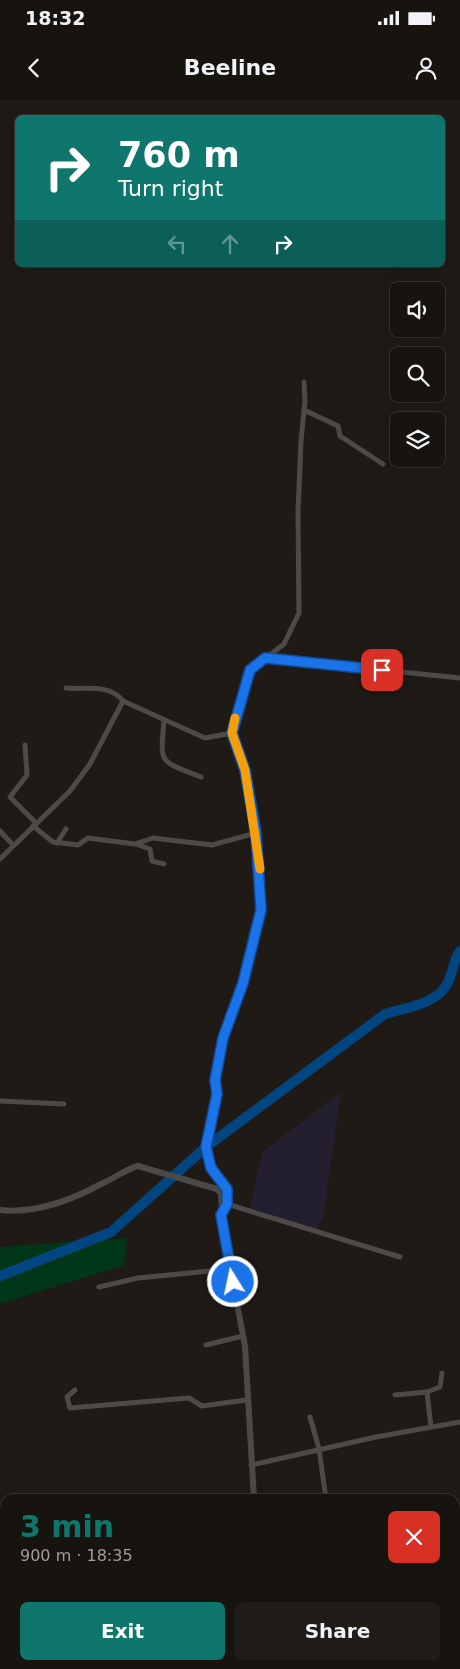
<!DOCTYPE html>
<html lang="en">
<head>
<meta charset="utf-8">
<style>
  body { margin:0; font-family:"DejaVu Sans",sans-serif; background:#201d19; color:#f1f3f6; height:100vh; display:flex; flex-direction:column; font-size:19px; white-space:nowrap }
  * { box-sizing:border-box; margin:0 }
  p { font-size:16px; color:#9e9e9f }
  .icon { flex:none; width:28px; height:28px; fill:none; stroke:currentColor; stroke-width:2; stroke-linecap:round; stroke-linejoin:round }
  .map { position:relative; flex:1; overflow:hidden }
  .panel { position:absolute; left:0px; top:1394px; width:460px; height:176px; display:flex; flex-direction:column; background:#171410; border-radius:15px 15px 0 0; box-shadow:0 5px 20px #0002,0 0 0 1px #363330 }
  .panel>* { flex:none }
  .banner { position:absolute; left:15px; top:15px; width:430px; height:152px; border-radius:8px; box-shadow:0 5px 20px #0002,0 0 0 1px #363330; background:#0f766e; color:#fff; overflow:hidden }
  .buttons { position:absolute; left:390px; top:182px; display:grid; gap:10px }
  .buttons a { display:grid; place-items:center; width:55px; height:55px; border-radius:8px; background:#171410; box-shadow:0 5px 20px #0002,0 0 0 1px #363330; font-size:25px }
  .pin { position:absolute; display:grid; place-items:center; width:42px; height:42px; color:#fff; margin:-21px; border-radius:10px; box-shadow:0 2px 8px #0006 }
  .me { position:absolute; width:55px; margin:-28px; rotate:350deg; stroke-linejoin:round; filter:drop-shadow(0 0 4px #0008) }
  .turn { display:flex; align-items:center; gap:18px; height:105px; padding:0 20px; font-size:22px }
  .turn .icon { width:65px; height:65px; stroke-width:2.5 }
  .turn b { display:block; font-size:35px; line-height:42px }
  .lanes { display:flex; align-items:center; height:48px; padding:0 20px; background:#0003; justify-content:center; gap:25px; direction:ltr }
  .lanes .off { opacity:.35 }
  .round { display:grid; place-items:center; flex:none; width:52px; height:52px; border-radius:8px; background:#201d19 }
  .overview { display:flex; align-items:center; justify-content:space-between; height:85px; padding:0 20px }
  h1 { font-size:30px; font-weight:700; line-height:38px; color:#0f766e }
  .primary-button { display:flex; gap:10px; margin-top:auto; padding:10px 20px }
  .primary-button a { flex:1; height:58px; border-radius:8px; background:#0f766e; color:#fff; font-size:20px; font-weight:700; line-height:58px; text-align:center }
  .primary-button a+a { background:#201d19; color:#f1f3f6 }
  .status { display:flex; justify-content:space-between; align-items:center; height:35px; padding:0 25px; background:#171410; direction:ltr }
  .status svg { height:14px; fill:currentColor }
  header { display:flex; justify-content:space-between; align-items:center; height:65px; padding:0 20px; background:#171410; font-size:22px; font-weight:700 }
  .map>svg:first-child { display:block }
  .industrial { fill:#231f2f }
  .green { fill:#013618 }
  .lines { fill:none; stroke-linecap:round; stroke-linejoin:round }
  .river { stroke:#014581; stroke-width:10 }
  .minor { stroke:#4c4a48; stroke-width:5 }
  .tertiary { stroke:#4c4a48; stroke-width:6 }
  .route-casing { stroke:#114b97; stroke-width:12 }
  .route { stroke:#1a73e8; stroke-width:9 }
  .slow { stroke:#f59e0b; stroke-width:9 }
</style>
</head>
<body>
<div class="status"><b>18:32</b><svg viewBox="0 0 49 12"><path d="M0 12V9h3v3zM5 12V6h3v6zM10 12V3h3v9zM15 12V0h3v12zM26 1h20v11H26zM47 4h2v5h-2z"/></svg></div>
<header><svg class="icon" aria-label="back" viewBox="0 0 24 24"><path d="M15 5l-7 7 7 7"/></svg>Beeline<svg class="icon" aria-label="person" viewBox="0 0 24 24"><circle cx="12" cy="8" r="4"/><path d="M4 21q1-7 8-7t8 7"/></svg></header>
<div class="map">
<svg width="460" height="1569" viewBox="0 0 460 1569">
  <rect width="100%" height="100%" fill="#1f1a16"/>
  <path class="industrial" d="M341 992 323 1118 315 1131 250 1108 262 1052Z"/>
  <path class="green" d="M127 1138 124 1165 0 1204V1147Z"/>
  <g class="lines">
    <path class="river" d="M0 1176 111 1132 206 1047 385 914C405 908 437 904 447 884 453 874 453 860 460 851"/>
    <g class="minor">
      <path d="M304 310 338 326 340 336 383 364"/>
      <path d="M265 558 460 578"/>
      <path d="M66 588C85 590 109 583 123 601"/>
      <path d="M164 620C160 666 159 660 201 677"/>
      <path d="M25 645 27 675 10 697 36 723"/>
      <path d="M33 726 53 742 78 745 88 738 135 744 153 738 212 745 256 733"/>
      <path d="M0 731 13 745"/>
      <path d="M57 743 66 729"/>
      <path d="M136 744 150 749 152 761 164 764"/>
      <path d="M0 759 70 691 90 664 123 601 205 638 232 633"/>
      <path d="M0 1001 64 1004"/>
      <path d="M227 1104 400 1157"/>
      <path d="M222 1114 227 1104V1089L211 1068 206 1047 217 993 215 979 223 938 243 883 261 810 256 733 245 670 232 633 250 570 284 544 299 513 298 412 301 341 305 301 304 282"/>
      <path d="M99 1187 138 1178 230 1169"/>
      <path d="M206 1245 243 1236"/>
      <path d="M75 1290 67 1297 70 1308 189 1298 202 1306 246 1300"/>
      <path d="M427 1292 440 1287 442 1273"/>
      <path d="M395 1295 427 1292 431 1327"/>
      <path d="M310 1317 319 1349 326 1399"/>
      <path d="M251 1365 376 1337 460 1322"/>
      <path d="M107 1565V1569"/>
      <path d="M120 1565 121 1569"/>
    </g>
    <g class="tertiary">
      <path d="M0 1110C36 1114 72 1100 103 1083 115 1078 126 1069 138 1066L217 1089 221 1094 223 1129 245 1246 254 1399"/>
      <path d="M267 1565V1569"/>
      <path d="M32 1569 57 1565"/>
    </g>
  </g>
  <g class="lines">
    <g class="route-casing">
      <path id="route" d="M233 1182 221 1115 227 1104V1089L211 1068 206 1047 217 994 215 980 223 938 243 883 261 810 256 733 245 670 232 633 250 570 265 558 382 570"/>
    </g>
    <use href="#route" class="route"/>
    <path class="slow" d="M235 618 232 633 245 670 260 769"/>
  </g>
</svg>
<div class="buttons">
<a><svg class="icon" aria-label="sound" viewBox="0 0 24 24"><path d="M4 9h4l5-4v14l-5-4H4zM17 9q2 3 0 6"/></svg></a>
<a><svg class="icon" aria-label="search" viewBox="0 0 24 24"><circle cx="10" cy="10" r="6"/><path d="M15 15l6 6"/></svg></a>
<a><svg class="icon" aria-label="layers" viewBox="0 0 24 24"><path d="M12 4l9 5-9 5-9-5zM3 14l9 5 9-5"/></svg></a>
</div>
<div class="pin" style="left:382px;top:570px;background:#d93025"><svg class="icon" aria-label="arrive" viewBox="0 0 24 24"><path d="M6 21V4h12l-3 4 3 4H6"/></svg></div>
<svg class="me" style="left:233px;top:1182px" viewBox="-20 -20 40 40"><circle r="17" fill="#1a73e8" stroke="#fff" stroke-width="3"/><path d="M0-11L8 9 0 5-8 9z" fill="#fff"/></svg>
<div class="banner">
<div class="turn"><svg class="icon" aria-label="right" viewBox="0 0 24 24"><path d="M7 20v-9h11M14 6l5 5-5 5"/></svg><div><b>760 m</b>Turn right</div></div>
<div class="lanes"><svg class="icon off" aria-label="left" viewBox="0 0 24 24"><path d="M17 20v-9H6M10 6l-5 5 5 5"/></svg><svg class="icon off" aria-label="ahead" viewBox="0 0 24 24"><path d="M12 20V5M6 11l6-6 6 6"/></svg><svg class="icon" aria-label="right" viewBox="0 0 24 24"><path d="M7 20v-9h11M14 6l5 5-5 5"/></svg></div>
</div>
<section class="panel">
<div class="overview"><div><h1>3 min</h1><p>900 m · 18:35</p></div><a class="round" style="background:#d93025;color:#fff"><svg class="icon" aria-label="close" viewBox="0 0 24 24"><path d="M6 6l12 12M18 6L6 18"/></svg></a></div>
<div class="primary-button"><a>Exit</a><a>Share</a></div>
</section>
</div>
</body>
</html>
